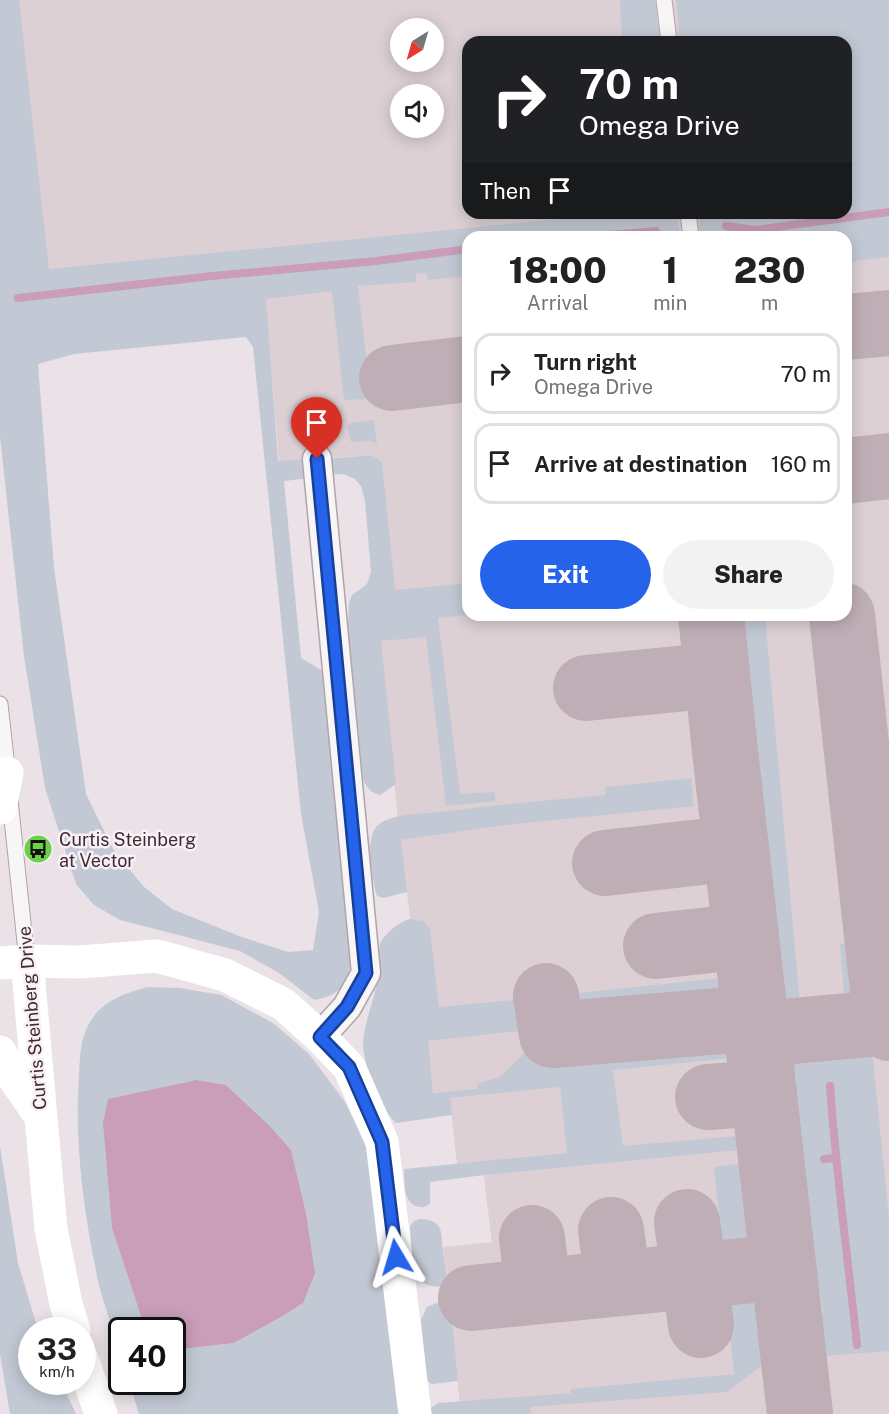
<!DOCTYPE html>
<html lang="en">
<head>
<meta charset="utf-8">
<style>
  body { margin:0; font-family:"Public Sans",sans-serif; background:#f2f2f2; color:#222; height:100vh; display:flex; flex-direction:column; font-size:22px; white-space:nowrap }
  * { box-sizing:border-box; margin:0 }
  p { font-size:20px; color:#767676 }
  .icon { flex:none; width:33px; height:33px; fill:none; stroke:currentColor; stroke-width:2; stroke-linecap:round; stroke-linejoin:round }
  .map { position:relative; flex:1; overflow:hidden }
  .drawer { position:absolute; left:462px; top:231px; width:390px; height:390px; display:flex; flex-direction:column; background:#fff; border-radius:18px; box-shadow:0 3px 15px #0003 }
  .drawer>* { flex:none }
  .top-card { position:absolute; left:462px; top:36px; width:390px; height:183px; border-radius:18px; box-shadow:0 3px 15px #0003; background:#202124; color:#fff; overflow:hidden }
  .needle { width:39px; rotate:217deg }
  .controls { position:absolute; left:390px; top:18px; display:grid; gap:12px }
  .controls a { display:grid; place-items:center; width:54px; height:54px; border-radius:50%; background:#fff; box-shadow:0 3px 15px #0003; font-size:30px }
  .speed { position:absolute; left:18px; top:1317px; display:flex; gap:12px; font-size:30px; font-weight:700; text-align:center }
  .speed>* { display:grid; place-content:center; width:78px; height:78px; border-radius:50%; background:#fff; box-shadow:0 3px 15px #0003; line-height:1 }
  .speed small { font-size:15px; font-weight:400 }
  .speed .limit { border:3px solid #111; border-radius:9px; background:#fff; color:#111 }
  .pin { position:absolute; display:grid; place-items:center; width:51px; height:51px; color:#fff; margin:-62px -26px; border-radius:50% 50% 50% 0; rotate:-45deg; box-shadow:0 0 6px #0007 }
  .pin .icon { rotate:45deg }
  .me { position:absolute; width:66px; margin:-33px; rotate:353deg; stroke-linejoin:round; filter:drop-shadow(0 0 4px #0008) }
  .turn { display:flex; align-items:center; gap:21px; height:126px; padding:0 18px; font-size:27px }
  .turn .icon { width:78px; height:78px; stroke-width:2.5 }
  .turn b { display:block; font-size:42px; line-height:51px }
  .then { display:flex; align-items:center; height:57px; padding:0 18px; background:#0003; gap:12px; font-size:22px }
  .eta { display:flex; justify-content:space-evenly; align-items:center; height:102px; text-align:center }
  .eta b { font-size:36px; font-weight:800; line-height:42px }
  .button { display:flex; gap:12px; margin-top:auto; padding:12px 18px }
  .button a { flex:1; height:69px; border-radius:36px; background:#2563eb; color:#fff; font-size:24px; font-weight:800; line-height:69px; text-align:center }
  .button a+a { background:#f2f2f2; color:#222 }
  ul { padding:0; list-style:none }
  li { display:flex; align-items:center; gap:18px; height:81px; margin:0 12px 9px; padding:0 6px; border:3px solid #e0e0e0; border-radius:18px }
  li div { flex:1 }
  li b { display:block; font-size:22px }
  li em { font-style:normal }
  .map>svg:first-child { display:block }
  .built { fill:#dcd0d5; fill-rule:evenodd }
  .green { fill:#c3c9d4; fill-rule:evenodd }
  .water { fill:#ca9db8 }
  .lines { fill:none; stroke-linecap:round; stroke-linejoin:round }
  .stream { stroke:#ca9db8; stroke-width:8 }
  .taxiway { stroke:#bfaeb6; stroke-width:66 }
  .lane-casing { stroke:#b1a3aa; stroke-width:17 }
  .street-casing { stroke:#b1a3aa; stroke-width:31 }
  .lane { stroke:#f8f5f6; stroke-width:15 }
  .street { stroke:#f8f5f6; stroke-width:28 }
  .secondary { stroke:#fff; stroke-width:33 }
  .route-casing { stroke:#184099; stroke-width:15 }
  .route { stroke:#2563eb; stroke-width:10 }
  .labels { text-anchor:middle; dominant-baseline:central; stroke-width:5; stroke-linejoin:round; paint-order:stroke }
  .poi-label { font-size:18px; fill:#422a35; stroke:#f8f1f5; text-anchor:start }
  .street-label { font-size:18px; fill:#422a35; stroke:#f8f1f5 }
</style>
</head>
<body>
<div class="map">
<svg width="889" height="1414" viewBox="0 0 889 1414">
  <rect width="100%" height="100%" fill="#eae2e6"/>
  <path class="built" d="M13 0H889V1414H531L530 1408 461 1414 443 1247 492 1242 482 1162 457 1164 449 1092 433 1093 400 840 380 641 395 639 371 455 279 462 267 321 48 345ZM400 28H434V62H400ZM468 42H846V213H468ZM400 94H434V128H400ZM468 237H846V615H468Z"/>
  <g class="green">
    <path d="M0 0H19L49 269 621 213H677L680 237H468V276L428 280 426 273 416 274V282L358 286 371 399 344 400 332 291 266 299 278 461 310 459 311 478 284 481 301 658 326 673 353 939C351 970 350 995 314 1000L279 973 240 951 120 920 94 905 76 884 45 788 24 656 0 437ZM246 337 253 347 301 814 319 912 313 950 288 952 239 936 172 909 143 886 113 849 86 794 54 568 38 364 74 354Z"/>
    <path d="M620 0H655L660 42H622Z"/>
    <path d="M676 0H889V257L846 262V237H700L698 213H846V42H680Z"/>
    <path d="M374 420 377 444 370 441 351 442 347 427 350 423Z"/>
    <path d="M371 455 382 462 395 590 468 583V615L438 618 460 794 494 792 496 801 446 806 426 637 381 641 396 784 380 795C371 793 367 788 363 779L348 629 349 603 352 595 367 584 371 572 365 501 361 486 355 479 343 474 328 475 326 459Z"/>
    <path d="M743 615H765L800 1004 785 1001Z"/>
    <path d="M691 778 694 806 506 825 401 840 407 892 383 898 377 896C372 879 364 837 378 825 393 813 422 814 440 812 495 805 550 800 605 795V787Z"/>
    <path d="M410 919 424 921 430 929 439 1007 524 999 528 1030 428 1041 433 1093 477 1089V1084L500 1077 529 1048 727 1026 732 1058 613 1070 623 1146 749 1135 750 1149 484 1175 430 1182V1203C425 1208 423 1208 416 1206 402 1200 405 1183 404 1169L567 1153 560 1087 450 1098 452 1115 396 1123C381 1110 363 1064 363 1044 364 1021 375 999 378 977 380 967 378 953 380 944 383 935 401 920 410 919Z"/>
    <path d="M859 942 866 986 864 1003 845 1006 840 944Z"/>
    <path d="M721 978 725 1009 574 1024 568 994Z"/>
    <path d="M147 987 180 988 221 995 273 1023 309 1054 345 1102 376 1165 402 1414H139L129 1382H172L173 1350 234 1343 281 1317 303 1303 291 1150 269 1125 226 1085 197 1080 142 1319 148 1330H122L121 1355C114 1331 104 1306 98 1281 84 1214 74 1143 79 1075 80 1058 80 1038 90 1022 103 1000 124 994 147 987Z"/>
    <path d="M871 1040 889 1218V1351L811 1357 808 1324 823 1312 817 1274 801 1273 784 1108 787 1062 825 1046Z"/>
    <path d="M0 1146 18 1263 38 1330H32V1382H61L76 1414H10L0 1354Z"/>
    <path d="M752 1162 760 1232C753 1254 744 1254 723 1257L714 1167Z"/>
    <path d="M420 1219C445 1220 441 1234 443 1252 445 1264 446 1275 448 1286 405 1292 413 1257 410 1226L414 1221Z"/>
    <path d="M744 1289C756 1290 759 1295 764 1305H766L772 1358 727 1392 530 1407 531 1414H430L429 1409 438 1403 571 1393V1389L734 1374 730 1334 734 1333 733 1318H729L726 1291Z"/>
    <path d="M450 1300 458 1381 432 1384 427 1381 421 1320 427 1307 442 1301Z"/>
  </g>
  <path class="water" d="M197 1080 226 1085 269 1125 291 1150 306 1214 315 1273 303 1303 281 1317 234 1343 173 1350 172 1330H148L142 1319 112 1228 103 1123 108 1099Z"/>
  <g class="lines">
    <g class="stream">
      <path d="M726 226 755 230 889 212"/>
      <path d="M589 237 656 231"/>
      <path d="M18 298 212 276 376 261 468 249"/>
      <path d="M830 1086C836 1173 848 1259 857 1345"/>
      <path d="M824 1159 835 1158"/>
    </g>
    <g class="taxiway">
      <path d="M846 327 889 323"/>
      <path d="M392 378 468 369"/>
      <path d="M846 471 889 466"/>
      <path d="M711 615 725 751 800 1414"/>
      <path d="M842 615 884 1000 889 1028"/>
      <path d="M586 688 717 675"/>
      <path d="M605 863 736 848"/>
      <path d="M656 946 746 936"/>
      <path d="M546 996 552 1035 756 1018"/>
      <path d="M761 1067C763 1050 767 1040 783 1032L889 1022"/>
      <path d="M708 1097 764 1093"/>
      <path d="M687 1222 701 1325"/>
      <path d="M611 1230 618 1283"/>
      <path d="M532 1238 538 1291"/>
      <path d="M471 1298 783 1267"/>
    </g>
    <g class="lane-casing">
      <g id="lane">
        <path d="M664 0 669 42"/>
        <path d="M688 213 691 237"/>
        <path d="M0 704 8 776"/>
        <path d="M10 800 27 961"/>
      </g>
    </g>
    <g class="street-casing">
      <path id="street" d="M317 459 366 973 347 1007 320 1037"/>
    </g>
    <use href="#lane" class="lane"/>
    <use href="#street" class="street"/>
    <g class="secondary">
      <path d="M0 808 7 773"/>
      <path d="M27 961 51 1229 66 1304 74 1330"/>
      <path d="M0 963 27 961 80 962 157 956 225 975 283 1004 320 1037 349 1067 382 1142 415 1414"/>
      <path d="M0 1052 14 1078 39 1114"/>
      <path d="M82 1359 101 1414"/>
    </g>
  </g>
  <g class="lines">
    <g class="route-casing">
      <path id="route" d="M317 459 366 973 347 1007 320 1037 349 1067 382 1142 396 1257"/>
    </g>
    <use href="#route" class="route"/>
  </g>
  <defs>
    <g id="bus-disc" transform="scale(1.5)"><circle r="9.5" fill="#6bcf47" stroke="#f8f1f5"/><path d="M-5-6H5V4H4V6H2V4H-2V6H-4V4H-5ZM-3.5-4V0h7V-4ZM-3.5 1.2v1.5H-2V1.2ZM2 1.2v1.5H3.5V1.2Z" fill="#111"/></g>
  </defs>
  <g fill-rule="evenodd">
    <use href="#bus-disc" x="38" y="849"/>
  </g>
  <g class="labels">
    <g class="poi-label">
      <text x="59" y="839">Curtis Steinberg<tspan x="59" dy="21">at Vector</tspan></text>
    </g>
    <g class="street-label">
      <text transform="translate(32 1018) rotate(-95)">Curtis Steinberg Drive</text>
    </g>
  </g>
</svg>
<div class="controls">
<a><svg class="needle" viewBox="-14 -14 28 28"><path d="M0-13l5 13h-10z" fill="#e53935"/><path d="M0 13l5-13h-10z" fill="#767676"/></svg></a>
<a><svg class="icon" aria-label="sound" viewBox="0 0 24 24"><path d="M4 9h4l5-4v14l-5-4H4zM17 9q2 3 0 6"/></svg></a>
</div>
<div class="speed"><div>33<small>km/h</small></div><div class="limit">40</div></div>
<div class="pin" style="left:317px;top:459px;background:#d93025"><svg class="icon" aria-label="arrive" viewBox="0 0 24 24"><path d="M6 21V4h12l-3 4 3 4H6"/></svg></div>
<svg class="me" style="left:396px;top:1257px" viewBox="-20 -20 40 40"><path d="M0-17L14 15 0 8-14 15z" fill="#2563eb" stroke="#fff" stroke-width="4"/></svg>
<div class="top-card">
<div class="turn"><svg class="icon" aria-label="right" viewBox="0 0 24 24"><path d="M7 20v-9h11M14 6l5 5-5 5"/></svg><div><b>70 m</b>Omega Drive</div></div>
<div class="then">Then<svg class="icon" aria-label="arrive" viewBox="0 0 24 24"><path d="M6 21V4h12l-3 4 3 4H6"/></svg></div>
</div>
<section class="drawer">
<div class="eta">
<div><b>18:00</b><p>Arrival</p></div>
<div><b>1</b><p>min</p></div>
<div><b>230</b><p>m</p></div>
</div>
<ul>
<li><svg class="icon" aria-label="right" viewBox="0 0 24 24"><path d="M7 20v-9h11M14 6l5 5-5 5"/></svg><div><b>Turn right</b><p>Omega Drive</p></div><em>70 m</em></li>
<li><svg class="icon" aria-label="arrive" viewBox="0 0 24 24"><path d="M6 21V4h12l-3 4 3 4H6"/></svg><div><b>Arrive at destination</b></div><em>160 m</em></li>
</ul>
<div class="button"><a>Exit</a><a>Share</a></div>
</section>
</div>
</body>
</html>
